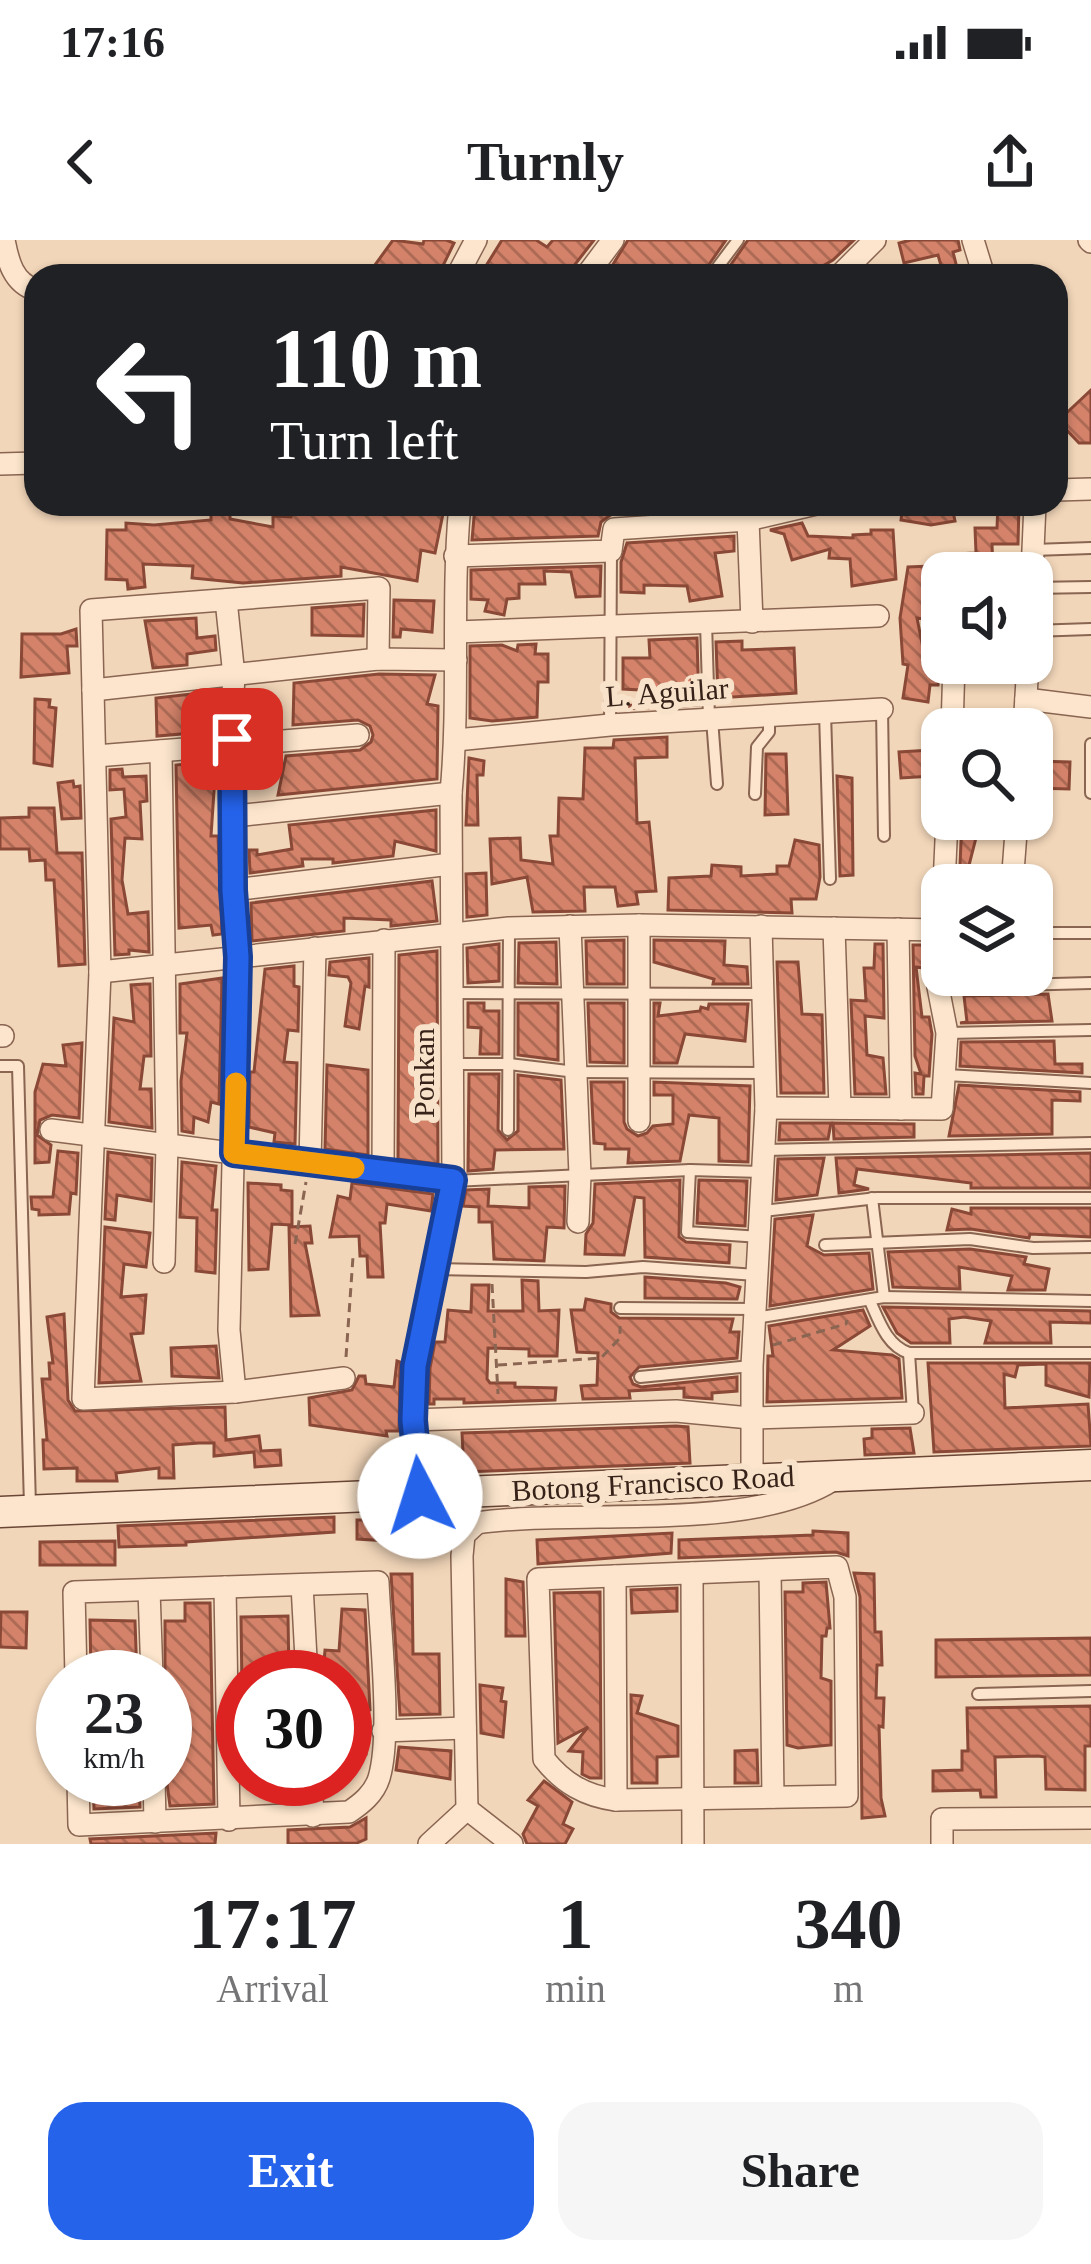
<!DOCTYPE html>
<html lang="en">
<head>
<meta charset="utf-8">
<style>
  body { margin:0; font-family:Georgia,serif; background:#f6f6f6; color:#202124; height:100vh; display:flex; flex-direction:column; font-size:45px; white-space:nowrap }
  * { box-sizing:border-box; margin:0 }
  p { font-size:39px; color:#757577 }
  .icon { flex:none; width:66px; height:66px; fill:none; stroke:currentColor; stroke-width:2; stroke-linecap:round; stroke-linejoin:round }
  .map { position:relative; height:1604px; overflow:hidden }
  .panel { display:flex; flex-direction:column; background:#fff; flex:1 }
  .panel>* { flex:none }
  .top-card { position:absolute; left:24px; top:24px; width:1044px; height:252px; border-radius:36px; box-shadow:0 3px 9px #0004; background:#202124; color:#fff; overflow:hidden }
  .tools { position:absolute; left:921px; top:312px; display:grid; gap:24px }
  .tools a { display:grid; place-items:center; width:132px; height:132px; border-radius:24px; background:#fff; box-shadow:0 3px 9px #0004; font-size:60px }
  .speed { position:absolute; left:36px; top:1410px; display:flex; gap:24px; font-size:60px; font-weight:700; text-align:center }
  .speed>* { display:grid; place-content:center; width:156px; height:156px; border-radius:50%; background:#fff; box-shadow:0 3px 9px #0004; line-height:1 }
  .speed small { font-size:30px; font-weight:400 }
  .speed .limit { border:18px solid #d22; background:#fff; color:#111 }
  .pin { position:absolute; display:grid; place-items:center; width:102px; height:102px; color:#fff; margin:-51px; border-radius:24px; box-shadow:0 6px 18px #0006 }
  .me { position:absolute; width:132px; margin:-66px; rotate:355deg; stroke-linejoin:round; filter:drop-shadow(0 0 9px #0008) }
  .turn { display:flex; align-items:center; gap:42px; height:252px; padding:0 48px; font-size:54px }
  .turn .icon { width:156px; height:156px; stroke-width:2.5 }
  .turn b { display:block; font-size:84px; line-height:102px }
  .eta { display:flex; justify-content:space-evenly; align-items:center; height:204px; text-align:center }
  .eta b { font-size:72px; font-weight:700; line-height:84px }
  .cta { display:flex; gap:24px; margin-top:auto; padding:24px 48px }
  .cta a { flex:1; height:138px; border-radius:36px; background:#2563eb; color:#fff; font-size:48px; font-weight:700; line-height:138px; text-align:center }
  .cta a+a { background:#f6f6f6; color:#202124 }
  .status { display:flex; justify-content:space-between; align-items:center; height:84px; padding:0 60px; background:#fff; direction:ltr }
  .status svg { height:33px; fill:currentColor }
  header { display:flex; justify-content:space-between; align-items:center; height:156px; padding:0 48px; background:#fff; font-size:54px; font-weight:700 }
  .map>svg:first-child { display:block }
  .building { fill:url(#building-back-hatch); stroke:#8a4836; stroke-width:3 }
  .lines { fill:none; stroke-linecap:round; stroke-linejoin:round }
  .lane-casing { stroke:#896552; stroke-width:14 }
  .street-casing { stroke:#896552; stroke-width:24 }
  .secondary-casing { stroke:#6a4636; stroke-width:33 }
  .path { stroke:#896552; stroke-width:3; stroke-dasharray:9 6; stroke-linecap:butt }
  .lane { stroke:#fce5cc; stroke-width:10 }
  .street { stroke:#fce5cc; stroke-width:21 }
  .secondary { stroke:#fce5cc; stroke-width:30 }
  .route-casing { stroke:#184099; stroke-width:30 }
  .route { stroke:#2563eb; stroke-width:21 }
  .slow { stroke:#f59e0b; stroke-width:21 }
  .labels { text-anchor:middle; dominant-baseline:central; stroke-width:12; stroke-linejoin:round; paint-order:stroke }
  .street-label { font-size:30px; fill:#362219; stroke:#f8e2c9 }
</style>
</head>
<body>
<div class="status"><b>17:16</b><svg viewBox="0 0 49 12"><path d="M0 12V9h3v3zM5 12V6h3v6zM10 12V3h3v9zM15 12V0h3v12zM26 1h20v11H26zM47 4h2v5h-2z"/></svg></div>
<header><svg class="icon" aria-label="back" viewBox="0 0 24 24"><path d="M15 5l-7 7 7 7"/></svg>Turnly<svg class="icon" aria-label="share" viewBox="0 0 24 24"><path d="M12 15V3M7 8l5-5 5 5M5 13v7h14v-7"/></svg></header>
<div class="map">
<svg width="1091" height="1604" viewBox="0 0 1091 1604">
  <defs>
    <pattern id="building-back-hatch" width="6" height="6" patternUnits="userSpaceOnUse" patternTransform="scale(3)"><rect width="6" height="6" fill="#d4836a"/><path d="M-1 5l2 2M0 0l6 6M5-1l2 2" fill="none" stroke="#ad6b56"/></pattern>
  </defs>
  <rect width="100%" height="100%" fill="#f2d6b9"/>
  <g class="building">
    <path d="M393 0 423 4 424 0H446L454 3 438 36H367Z"/>
    <path d="M502 0H536L547 7 553 0H594L566 36H495L484 29Z"/>
    <path d="M628 0H726L701 36H627L612 26Z"/>
    <path d="M748 0H854L833 20 805 36H723Z"/>
    <path d="M911 0H958L960 10 953 12 959 36H944L938 15 904 23 899 3Z"/>
    <path d="M1091 150V203H1079L1058 181Z"/>
    <path d="M211 264H230V279L273 287V276L291 277 294 264H323V269L369 270 370 264H445L435 313 421 310 417 341 341 327V336L243 343 192 338 193 326 143 324 145 347 128 349 127 340 106 339 107 290H126V283L154 285 211 280Z"/>
    <path d="M513 264H751L612 274 601 282 598 296 472 300 475 266Z"/>
    <path d="M903 264 938 269 952 267 955 281 931 285 901 280Z"/>
    <path d="M998 264H1019L1018 304H992L993 331 956 332V314L976 313 975 288H997Z"/>
    <path d="M802 283 808 296 853 298V295L871 294V290H893L896 339 852 346 850 319 829 318 830 309 792 320 784 294 770 290Z"/>
    <path d="M734 296V311L715 313 722 356 690 361 687 346 644 345V353L621 352V322L627 303Z"/>
    <path d="M601 326 600 356 576 357 571 332 544 331 545 344H519V358L507 359 504 375 485 371 488 360 471 359V330Z"/>
    <path d="M931 326 930 380 917 378 924 413 941 415 938 445H930L928 462 903 458 908 425 903 424 900 378 908 327Z"/>
    <path d="M394 360 434 361 432 392 401 389 400 397H393Z"/>
    <path d="M364 364 363 396 312 395V368Z"/>
    <path d="M196 378 197 398 215 396 216 410 187 414V425L153 428 145 381Z"/>
    <path d="M76 389 77 406H67L69 433 21 437 22 394H61Z"/>
    <path d="M697 398 699 465 624 469V466L659 463V451L623 449V418H650L649 400Z"/>
    <path d="M742 401V410L794 408 796 453 718 458 716 402Z"/>
    <path d="M536 404 535 414H548V442H538L537 477 492 481 470 478V406L502 405 517 411 518 405Z"/>
    <path d="M379 434 435 435 427 464 438 466 437 539 278 555 286 516 360 510 371 502 373 495 370 486 358 480 293 485 294 443Z"/>
    <path d="M218 451 216 491 157 496 156 458Z"/>
    <path d="M35 459 50 460 49 467 56 468 52 526 34 523Z"/>
    <path d="M667 497V517L635 518 637 583 649 582 656 651 636 652 638 664 618 666 615 647H584L585 671 533 672 527 637 492 644 490 599 520 598 521 620 553 624 550 596H558L559 558 583 559 585 508H613L614 500Z"/>
    <path d="M931 510 932 536 901 538 899 512Z"/>
    <path d="M766 514H786L788 574 765 575Z"/>
    <path d="M469 518 484 521 483 535H477L478 585H466Z"/>
    <path d="M216 521 211 596H218L222 694 213 695 211 685 179 688 176 525Z"/>
    <path d="M1034 521 1070 522 1069 549 1033 548Z"/>
    <path d="M122 529 123 537 146 536 147 561 140 562 142 599 125 598 122 640 128 674 148 672 149 712 129 710V714L115 715 111 579 126 577 124 549 110 550V530Z"/>
    <path d="M837 536 852 538 853 635 840 636Z"/>
    <path d="M73 541 74 547 80 546 81 578 62 579 58 543Z"/>
    <path d="M29 568H54L57 613H82L85 724 59 726 54 640H46L45 620 30 621 29 609H0V578L29 577Z"/>
    <path d="M436 570V611L395 601 393 616 333 623V619H302L303 626 250 633 249 610H257V615L292 609 289 585Z"/>
    <path d="M962 579H995L996 593 977 594 967 633 960 625Z"/>
    <path d="M795 600 819 605 820 637 816 659H791L792 673 668 670 669 638 711 636 712 625 741 627V636L777 634V626H789Z"/>
    <path d="M486 633 487 675 467 677 466 634Z"/>
    <path d="M432 641 437 681 391 686V680L344 678V691L252 701 251 663Z"/>
    <path d="M624 700V744H587L586 701Z"/>
    <path d="M654 700 725 701 724 725 747 727 748 744H713L714 739 654 722Z"/>
    <path d="M556 702 557 744 518 743 519 703Z"/>
    <path d="M499 704V741L468 743 467 708Z"/>
    <path d="M875 704H883L884 778 865 776 867 815 883 818 886 854H855L851 760 866 761 864 728H874Z"/>
    <path d="M913 705H926L924 728 916 727 922 777H929L932 794 929 836H924L923 854H916L915 833 921 834 915 816Z"/>
    <path d="M437 711 438 924 398 919 399 715Z"/>
    <path d="M369 718V747L365 746 359 789 345 786 351 743 348 737 329 735 330 722Z"/>
    <path d="M777 722H798L802 774 822 775 824 853H781Z"/>
    <path d="M294 726V746L299 747 298 791 288 790 284 822 297 823 295 904 274 902 275 893 249 887 250 832H254L265 729Z"/>
    <path d="M222 738 219 864 211 862 208 882 194 877 193 893 182 891 181 841 187 793H180V744Z"/>
    <path d="M145 744H150L151 816H144L140 849H151L152 888 109 882 114 778 134 782 131 745Z"/>
    <path d="M1048 754 1052 781 960 783 967 782 964 756Z"/>
    <path d="M468 763H484V771H499V814H480L481 788 468 787Z"/>
    <path d="M518 763H558V820L518 815Z"/>
    <path d="M588 763H624V823L590 822Z"/>
    <path d="M654 763H660L658 776 700 771 701 767 708 769 709 764H748L745 801 685 794 677 823H654Z"/>
    <path d="M1054 801 1055 824H1082V833L960 826 961 802Z"/>
    <path d="M82 803 79 878 52 875 40 880 37 895 51 905 49 922 35 923V852L43 824 66 826 63 805Z"/>
    <path d="M327 825 368 830V915L325 909Z"/>
    <path d="M469 834H499L498 890 507 900 518 891V835L561 840 564 909 495 910 493 929 468 931Z"/>
    <path d="M591 842H624V882L627 889 638 896 647 893 653 886 673 884V855H654V842L750 846 748 922 719 921V878L689 875 680 921 628 923 629 909H605V904L594 903Z"/>
    <path d="M959 845 1080 852V861L1052 860V894L949 896Z"/>
    <path d="M780 883H831L828 899 779 900Z"/>
    <path d="M833 883 914 884V897L834 899Z"/>
    <path d="M58 911 78 913 76 954 71 953 69 974 39 975V970L32 969 31 957H53Z"/>
    <path d="M108 912 152 918 151 961 117 955 115 980 105 979Z"/>
    <path d="M1091 913V948H971V943L857 929 854 945 869 949 839 953 836 918Z"/>
    <path d="M824 918 817 955 776 960 778 919Z"/>
    <path d="M182 922 216 926 212 970H217L215 1033 196 1031 197 978 180 977Z"/>
    <path d="M680 940 679 997 686 1002 730 1005 729 1023 645 1017 644 958 635 957 624 1015 585 1014 586 994 593 983 595 944Z"/>
    <path d="M699 940 747 941 745 986 697 983Z"/>
    <path d="M248 943 281 945V950L292 951V985L272 984 268 1029 249 1030Z"/>
    <path d="M352 943 433 954 431 971 387 964 385 983H380L383 1037H368L367 1016H360L359 996 330 997 338 956 350 959Z"/>
    <path d="M565 946 564 988 547 987 544 1021 494 1019 492 982H479V967L463 966 466 950 489 949 488 966 529 968V947Z"/>
    <path d="M971 968H1091V997L1030 994 1029 998 971 989 947 990 952 969 971 974Z"/>
    <path d="M813 975 807 1006 824 1015 869 1013 873 1049 770 1066 775 979Z"/>
    <path d="M310 986 312 1003H305L319 1075 291 1076 289 987Z"/>
    <path d="M105 987 150 993 146 1027 124 1024 121 1057 146 1055 143 1093 131 1094 141 1141 99 1143Z"/>
    <path d="M970 1009 1026 1017 1024 1024 1049 1029 1045 1050H1008L1012 1036 959 1027 960 1049 893 1047 888 1012Z"/>
    <path d="M645 1037 726 1043 740 1047 737 1059 645 1058Z"/>
    <path d="M522 1040 538 1041 539 1071 559 1070 557 1116H529V1109L488 1108 487 1139 490 1143H515V1147L556 1148 555 1160 464 1163V1159H434V1164H429L430 1128 435 1102H445L448 1070 471 1072 472 1045H489L488 1071H523Z"/>
    <path d="M586 1059 611 1064V1072L619 1078 733 1079 730 1092H739L737 1118 639 1127 630 1137 633 1144 641 1147 737 1137V1151L712 1153V1159L684 1157V1148L629 1151 630 1158 583 1159 581 1146 597 1145 598 1113 577 1112 571 1070H584Z"/>
    <path d="M883 1067 1091 1071V1083L1050 1082 1051 1103H985L991 1081 964 1077 949 1079 950 1103H911L897 1093Z"/>
    <path d="M863 1070 870 1086 833 1110 892 1115 899 1119 902 1158 767 1162 768 1116H773L769 1086Z"/>
    <path d="M64 1074 68 1160 75 1171 225 1167 226 1200 259 1196 261 1211 280 1210 281 1225 255 1227 254 1212 214 1216V1203H199L173 1205 174 1238H159V1228L116 1233 117 1241H77V1228L44 1229 43 1200H47L42 1139H50L49 1123H53L47 1077Z"/>
    <path d="M216 1106 219 1138 172 1136 171 1108Z"/>
    <path d="M397 1121 400 1122 399 1191H386L387 1196 310 1185 309 1158 352 1150 359 1136H365L366 1144 394 1147Z"/>
    <path d="M928 1123H1090L1089 1157 1046 1145V1124L1018 1125 1015 1137 1004 1134 1005 1168 1088 1164 1091 1206 934 1212Z"/>
    <path d="M676 1186 688 1187 690 1223 464 1232 462 1193Z"/>
    <path d="M910 1188 914 1213 865 1215 864 1199 872 1198V1189Z"/>
    <path d="M418 1274 420 1303 357 1299V1280H395L394 1275Z"/>
    <path d="M334 1277V1292L186 1302V1305L119 1307 118 1286Z"/>
    <path d="M813 1291 848 1293V1316L836 1312 679 1318V1300L813 1295Z"/>
    <path d="M672 1293 671 1313 538 1324 537 1300Z"/>
    <path d="M115 1301V1325H40V1302Z"/>
    <path d="M854 1333 874 1334 875 1392H881L882 1425H877L876 1458H884L883 1487 879 1486 881 1558 885 1576 862 1578 860 1357Z"/>
    <path d="M391 1334H412L413 1414H439L440 1474 400 1475Z"/>
    <path d="M506 1339 523 1342 525 1396H506Z"/>
    <path d="M826 1342 830 1388H827L826 1396H822L821 1438 831 1441V1505L798 1508 787 1505 785 1352H803V1343Z"/>
    <path d="M677 1348V1371L632 1373 631 1350Z"/>
    <path d="M600 1352 601 1538H590L582 1534 583 1512 569 1511 588 1487 558 1503 554 1353Z"/>
    <path d="M185 1363H210L214 1564 170 1566 165 1529V1381H185Z"/>
    <path d="M342 1369 365 1370 370 1470 367 1471 366 1514H348L345 1437 323 1434 325 1410 339 1411Z"/>
    <path d="M1 1372H27L26 1408 0 1407Z"/>
    <path d="M288 1376 289 1437H243V1522L241 1377Z"/>
    <path d="M90 1380 135 1381 137 1437H91Z"/>
    <path d="M1091 1398V1435L936 1437V1400Z"/>
    <path d="M480 1445 503 1448 501 1461 506 1462 503 1497 481 1493Z"/>
    <path d="M631 1455 642 1456 637 1473 678 1486V1516L657 1517V1543H632Z"/>
    <path d="M1091 1466V1506H1085V1550L1046 1549 1045 1517 1038 1516 995 1517 996 1557H981L980 1550 933 1551V1531L962 1530V1511H968L967 1468Z"/>
    <path d="M399 1507 451 1511 450 1539 396 1530Z"/>
    <path d="M757 1510 758 1543H735V1511Z"/>
    <path d="M93 1539 139 1540 140 1567 94 1569Z"/>
    <path d="M544 1541 572 1562 563 1584 573 1589 565 1604H527L523 1594 538 1566 528 1560Z"/>
    <path d="M366 1578V1599L357 1603 288 1604V1590L350 1587Z"/>
    <path d="M216 1593 215 1604H91L90 1599Z"/>
  </g>
  <g class="lines">
    <g class="lane-casing">
      <g id="lane">
        <path d="M711 36 738 0"/>
        <path d="M1033 310 1091 308"/>
        <path d="M1032 348 1091 347"/>
        <path d="M706 383 709 479"/>
        <path d="M1032 391 1091 389"/>
        <path d="M882 469 884 596"/>
        <path d="M825 472 830 639"/>
        <path d="M712 479 717 544"/>
        <path d="M610 485 611 311"/>
        <path d="M1091 504V553"/>
        <path d="M755 554 757 507 769 492V475"/>
        <path d="M1032 693H1091"/>
        <path d="M938 747 1091 743"/>
        <path d="M452 753 763 754"/>
        <path d="M947 793 1091 790"/>
        <path d="M453 824H509L576 832 766 833"/>
        <path d="M0 826H18L30 1266"/>
        <path d="M946 835 1091 843"/>
        <path d="M508 890 509 688"/>
        <path d="M765 910 1091 903"/>
        <path d="M690 930 687 992 760 997"/>
        <path d="M453 941 690 930 762 932"/>
        <path d="M872 958 884 1057"/>
        <path d="M763 971 877 958H1091"/>
        <path d="M825 1005 970 999 1033 1008 1091 1007"/>
        <path d="M434 1029 586 1032 643 1027 756 1035"/>
        <path d="M870 1061C879 1081 887 1106 909 1113H1091"/>
        <path d="M620 1068 754 1069"/>
        <path d="M755 1078 884 1057 1091 1061"/>
        <path d="M909 1113 913 1173"/>
        <path d="M640 1137 751 1126"/>
        <path d="M978 1454 1091 1451"/>
      </g>
    </g>
    <g class="street-casing">
      <g id="street">
        <path d="M4 0C8 21 13 43 36 50"/>
        <path d="M973 0 984 36"/>
        <path d="M1089 0 1091 2"/>
        <path d="M457 36 476 0"/>
        <path d="M586 36 613 0"/>
        <path d="M839 36 875 0"/>
        <path d="M0 224 36 223"/>
        <path d="M1056 250 1091 249"/>
        <path d="M748 280 752 382"/>
        <path d="M455 316 611 311 614 289 748 280 816 264"/>
        <path d="M1032 333 1035 264"/>
        <path d="M226 360 234 436 230 505 238 717 229 1090 235 1152"/>
        <path d="M456 392 878 376"/>
        <path d="M93 450 378 419 456 420"/>
        <path d="M1026 459 1091 467"/>
        <path d="M952 489 954 423"/>
        <path d="M1024 489 1028 423"/>
        <path d="M456 500 610 485 882 469"/>
        <path d="M161 511 167 905 164 1022"/>
        <path d="M96 516 358 495"/>
        <path d="M235 576 451 553"/>
        <path d="M944 645 947 579"/>
        <path d="M1012 645 1017 579"/>
        <path d="M233 650 451 624"/>
        <path d="M570 686 580 935 578 982"/>
        <path d="M834 688 840 868"/>
        <path d="M898 689 901 869"/>
        <path d="M100 732 509 688 639 685 942 690"/>
        <path d="M0 796H3"/>
        <path d="M766 868 942 869 947 793 938 747 942 680"/>
        <path d="M639 881V685"/>
        <path d="M51 890 453 941"/>
        <path d="M310 923 315 708"/>
        <path d="M383 932 384 700"/>
        <path d="M344 1138 235 1152 83 1159 100 732 91 370 379 348 378 419"/>
        <path d="M413 1180 676 1171 750 1178 913 1173"/>
        <path d="M752 1238V1126L766 868 761 686"/>
        <path d="M420 1256 413 1180 415 1126 453 941 451 553C460 457 451 360 460 264"/>
        <path d="M837 1327 845 1357 847 1556 616 1560C585 1556 563 1543 544 1519L538 1339Z"/>
        <path d="M770 1330 773 1557"/>
        <path d="M692 1333 693 1604"/>
        <path d="M615 1336 616 1560"/>
        <path d="M302 1345 307 1437"/>
        <path d="M225 1347 229 1580"/>
        <path d="M149 1350 152 1437"/>
        <path d="M76 1437 74 1352 378 1342C380 1391 392 1495 379 1538 374 1554 361 1564 349 1572L79 1585 78 1539"/>
        <path d="M383 1491 465 1488"/>
        <path d="M154 1539 155 1582"/>
        <path d="M311 1539 313 1576"/>
        <path d="M467 1569 512 1604"/>
        <path d="M429 1604 467 1569 462 1316 464 1295 477 1283C577 1268 750 1293 833 1240"/>
        <path d="M942 1604V1579L1091 1578"/>
      </g>
    </g>
    <g class="secondary-casing">
      <path id="secondary" d="M0 1272 1091 1225"/>
    </g>
    <g class="path">
      <path d="M295 1004 306 942"/>
      <path d="M492 1044 498 1154"/>
      <path d="M773 1105 846 1084 847 1080"/>
      <path d="M346 1117 353 1017"/>
      <path d="M498 1125 601 1118 620 1098V1086"/>
    </g>
    <use href="#lane" class="lane"/>
    <use href="#street" class="street"/>
    <use href="#secondary" class="secondary"/>
  </g>
  <g class="lines">
    <g class="route-casing">
      <path id="route" d="M232 499 233 650 238 717 234 913 453 940 415 1126 413 1180 420 1256"/>
    </g>
    <use href="#route" class="route"/>
    <path class="slow" d="M236 843 234 913 354 928"/>
  </g>
  <g class="labels">
    <g class="street-label">
      <text transform="translate(667 452) rotate(-4)">L. Aguilar</text>
      <text transform="translate(423 833) rotate(-90)">Ponkan</text>
      <text transform="translate(653 1243) rotate(-3)">Botong Francisco Road</text>
    </g>
  </g>
</svg>
<div class="tools">
<a><svg class="icon" aria-label="sound" viewBox="0 0 24 24"><path d="M4 9h4l5-4v14l-5-4H4zM17 9q2 3 0 6"/></svg></a>
<a><svg class="icon" aria-label="search" viewBox="0 0 24 24"><circle cx="10" cy="10" r="6"/><path d="M15 15l6 6"/></svg></a>
<a><svg class="icon" aria-label="layers" viewBox="0 0 24 24"><path d="M12 4l9 5-9 5-9-5zM3 14l9 5 9-5"/></svg></a>
</div>
<div class="speed"><div>23<small>km/h</small></div><div class="limit">30</div></div>
<div class="pin" style="left:232px;top:499px;background:#d93025"><svg class="icon" aria-label="arrive" viewBox="0 0 24 24"><path d="M6 21V4h12l-3 4 3 4H6"/></svg></div>
<svg class="me" style="left:420px;top:1256px" viewBox="-20 -20 40 40"><circle r="19" fill="#fff"/><path d="M0-13L10 11 0 6-10 11z" fill="#2563eb"/></svg>
<div class="top-card">
<div class="turn"><svg class="icon" aria-label="left" viewBox="0 0 24 24"><path d="M17 20v-9H6M10 6l-5 5 5 5"/></svg><div><b>110 m</b>Turn left</div></div>
</div>
</div>
<section class="panel">
<div class="eta">
<div><b>17:17</b><p>Arrival</p></div>
<div><b>1</b><p>min</p></div>
<div><b>340</b><p>m</p></div>
</div>
<div class="cta"><a>Exit</a><a>Share</a></div>
</section>
</body>
</html>
